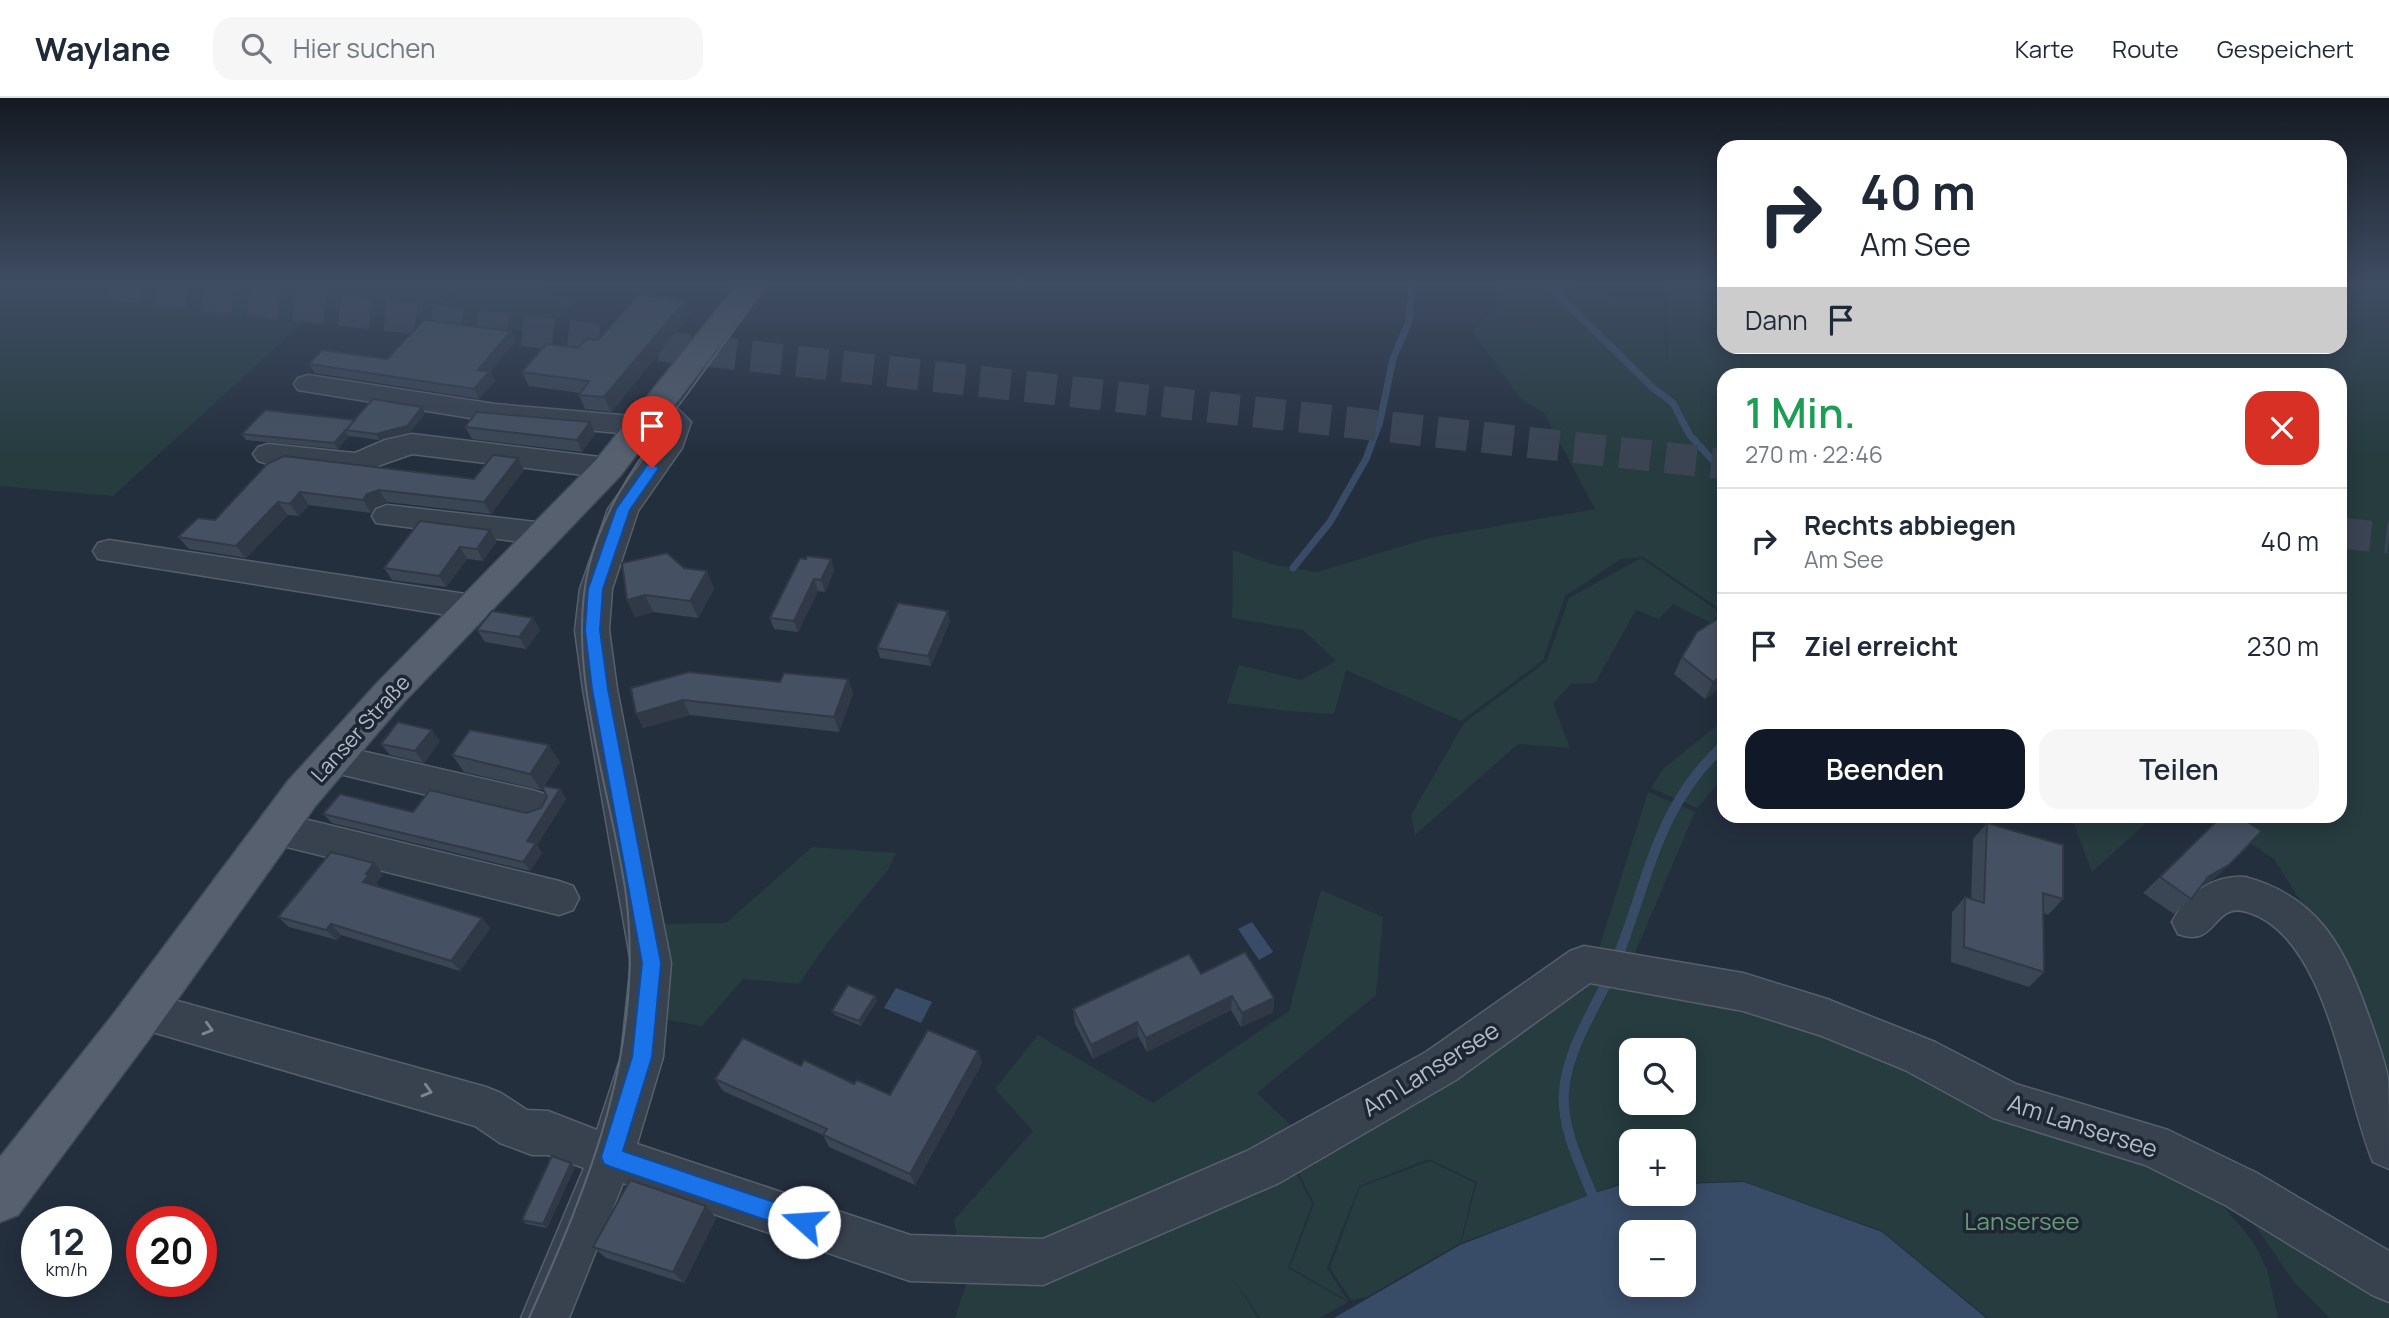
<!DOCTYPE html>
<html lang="de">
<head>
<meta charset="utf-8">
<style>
  body { margin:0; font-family:Manrope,sans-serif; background:#f6f6f7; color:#1f2937; height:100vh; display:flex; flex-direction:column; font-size:26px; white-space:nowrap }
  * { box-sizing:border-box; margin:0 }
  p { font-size:23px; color:#747a83 }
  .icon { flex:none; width:38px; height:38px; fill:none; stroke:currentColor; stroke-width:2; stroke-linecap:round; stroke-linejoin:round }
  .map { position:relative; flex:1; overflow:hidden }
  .side { position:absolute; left:1717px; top:270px; width:630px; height:455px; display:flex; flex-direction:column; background:#fff; border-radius:21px; box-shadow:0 4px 18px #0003 }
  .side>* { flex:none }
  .guide { position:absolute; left:1717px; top:42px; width:630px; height:214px; border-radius:21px; box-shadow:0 4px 18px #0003; background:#fff; color:#1f2937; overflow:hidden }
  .tools { position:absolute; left:1619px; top:940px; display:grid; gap:14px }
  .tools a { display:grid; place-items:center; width:77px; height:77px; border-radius:14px; background:#fff; box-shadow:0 4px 18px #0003; font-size:35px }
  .speed { position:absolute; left:21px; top:1108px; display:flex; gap:14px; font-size:35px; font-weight:700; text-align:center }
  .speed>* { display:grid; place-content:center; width:91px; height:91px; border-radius:50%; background:#fff; box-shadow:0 4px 18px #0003; line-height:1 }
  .speed small { font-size:18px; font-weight:400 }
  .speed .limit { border:10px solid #d22; background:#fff; color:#111 }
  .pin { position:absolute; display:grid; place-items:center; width:60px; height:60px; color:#fff; margin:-72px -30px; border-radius:50% 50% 50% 0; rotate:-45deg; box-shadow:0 0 7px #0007 }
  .pin .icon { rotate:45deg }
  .me { position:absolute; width:77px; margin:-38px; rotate:289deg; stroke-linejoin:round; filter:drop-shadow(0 0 5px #0008) }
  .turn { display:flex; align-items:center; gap:24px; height:147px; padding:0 28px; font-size:32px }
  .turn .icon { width:91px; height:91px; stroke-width:2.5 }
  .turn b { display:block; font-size:49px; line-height:60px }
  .then { display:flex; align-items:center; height:66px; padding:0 28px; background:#0003; gap:14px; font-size:26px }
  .round { display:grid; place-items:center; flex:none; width:74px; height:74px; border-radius:21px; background:#f6f6f7 }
  .overview { display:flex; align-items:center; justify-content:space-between; height:119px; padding:0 28px }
  h1 { font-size:42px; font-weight:600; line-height:52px; color:#1e9e55 }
  .cta { display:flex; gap:14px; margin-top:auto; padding:14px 28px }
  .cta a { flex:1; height:80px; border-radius:21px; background:#111827; color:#fff; font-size:28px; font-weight:600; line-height:80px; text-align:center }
  .cta a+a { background:#f6f6f7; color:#1f2937 }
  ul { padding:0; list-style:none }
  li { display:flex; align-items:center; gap:21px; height:105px; padding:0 28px; border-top:2px solid #e0e1e3 }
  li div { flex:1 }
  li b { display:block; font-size:26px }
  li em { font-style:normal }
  header { display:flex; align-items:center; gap:42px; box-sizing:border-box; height:98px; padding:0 35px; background:#fff; border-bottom:2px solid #e0e1e3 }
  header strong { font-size:33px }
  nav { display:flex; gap:38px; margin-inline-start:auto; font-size:24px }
  .search { width:490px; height:63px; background:#f6f6f7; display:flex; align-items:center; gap:18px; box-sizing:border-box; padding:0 24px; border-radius:21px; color:#747a83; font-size:26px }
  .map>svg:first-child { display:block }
  .green { fill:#263c3f; fill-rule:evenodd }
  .water { fill:#394c67; fill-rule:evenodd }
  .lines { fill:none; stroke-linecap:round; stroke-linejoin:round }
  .stream-far1 { stroke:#394c67; stroke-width:7 }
  .stream { stroke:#394c67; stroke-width:10 }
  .minor-tunnel { stroke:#3a4453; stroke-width:31; stroke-dasharray:31 15; stroke-linecap:butt }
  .minor-casing { stroke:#565f6c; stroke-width:3 }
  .major-casing { stroke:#414a57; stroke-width:3 }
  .minor { fill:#38414e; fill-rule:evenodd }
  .major { fill:#56606e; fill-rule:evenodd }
  .tram { stroke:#5a6575; stroke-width:2 }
  .wall { fill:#3b4654 }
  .shaded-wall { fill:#303945 }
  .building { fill:#455162; stroke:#303945; stroke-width:2 }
  .oneway { stroke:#7c8592 }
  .route { fill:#1a73e8; stroke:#114b97; stroke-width:2 }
  .labels { text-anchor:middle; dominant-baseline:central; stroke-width:7; stroke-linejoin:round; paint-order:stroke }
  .street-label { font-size:21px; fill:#b4bcc9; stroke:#1d2633 }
  .near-street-label { font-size:24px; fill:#b4bcc9; stroke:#1d2633 }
  .near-park-label { font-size:24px; fill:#6b9a76; stroke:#1d2633 }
</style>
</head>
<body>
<header>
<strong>Waylane</strong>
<div class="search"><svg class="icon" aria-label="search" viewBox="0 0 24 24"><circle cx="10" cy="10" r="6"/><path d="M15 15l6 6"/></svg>Hier suchen</div>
<nav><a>Karte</a><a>Route</a><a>Gespeichert</a></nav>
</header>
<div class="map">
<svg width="2389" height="1220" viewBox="0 0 2389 1220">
  <rect width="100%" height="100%" fill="#242f3e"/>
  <g class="green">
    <path d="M0 187H441L452 200 408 220 318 211 113 398 0 388Z"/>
    <path d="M444 187H543L535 195 579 200 544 235 415 219 455 200Z"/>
    <path d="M1502 187H1569L1574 194 1664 204 1667 273 1668 187H1724V248H2340V187H2389V993L2354 890 2274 761 2210 718H2340V276H1724V304L1696 289 1724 306V519L1722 469 1720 511 1643 459 1621 461 1565 498 1543 562 1461 623 1346 572 1334 616 1287 613 1227 605 1239 567 1301 582 1336 563 1303 532 1232 520 1233 452 1270 466 1317 474 1429 440 1595 411 1544 315 1520 300 1473 234 1503 204Z"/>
    <path d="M1641 460 1718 513V517L1711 525 1673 506 1659 521 1636 512 1595 585 1571 586 1553 605 1570 650 1518 646 1415 737 1411 717 1464 625 1547 563 1569 500Z"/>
    <path d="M1724 622V678L1697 710 1651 690 1663 671Z"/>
    <path d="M1648 694 1695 714 1631 864 1596 860Z"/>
    <path d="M2071 718H2154L2092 774Z"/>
    <path d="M812 749 896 755 888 772 827 845 799 886 743 881 702 928 656 920 653 826 726 825Z"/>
    <path d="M1321 792 1383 819 1376 897 1257 995 1299 1035 1292 1066 1312 1106 1288 1170 1348 1204 1319 1220H1260L1231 1177 1258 1220H955L966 1187 954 1122 1033 1033 995 991 1038 937 1153 1005 1289 913Z"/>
    <path d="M1587 884 1733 903 2121 1048 2218 1102 2252 1142 2267 1171 2278 1220H1988L1882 1133 1743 1083 1684 1085V1043H1631V1086L1616 1087 1461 1145 1477 1084 1429 1061 1359 1088 1327 1170 1348 1203 1290 1169 1314 1106 1296 1070 1385 1025ZM1631 952H1684V1004H1631Z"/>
    <path d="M1430 1063 1475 1085 1460 1145 1367 1199 1351 1202 1330 1170 1360 1089Z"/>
    <path d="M2232 1094 2389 1203V1220H2330L2294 1184Z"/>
  </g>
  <g class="water">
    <path d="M1252 824 1273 854 1259 862 1238 831Z"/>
    <path d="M896 890 932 904 921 925 884 910Z"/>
    <path d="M1744 1084 1882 1134 1986 1220H1334L1460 1147 1592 1096 1617 1088H1631V1096H1684V1086ZM1631 1134H1684V1186H1631Z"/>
  </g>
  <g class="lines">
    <g class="stream-far1">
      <path d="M1548 187 1653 290 1673 305 1689 336 1724 375"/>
      <path d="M1293 470 1330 424 1366 361 1380 323 1393 261 1409 223 1412 187"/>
    </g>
    <g class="stream">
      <path d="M1616 863C1649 782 1656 709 1724 647"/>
      <path d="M1592 1096C1579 1064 1561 1028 1564 993 1567 953 1593 913 1610 878"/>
    </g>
    <g class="minor-tunnel">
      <path d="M111 187 1724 366"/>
      <path d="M2340 435 2389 440"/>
    </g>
    <g class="minor-casing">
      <g id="minor">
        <path d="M308 277 495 306 643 319 653 321 657 328 653 335 643 337 495 324 298 292 294 286 298 280Z"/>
        <path d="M659 299 669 302 691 324 682 350 638 413 612 491 609 532 617 591 671 865 663 959 637 1046 910 1137 1043 1141 1247 1053 1426 954 1570 853 1584 848 1743 875 1827 901 1935 944 2016 986 2168 1032 2257 1075 2389 1153V1204L2372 1197 2225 1107 2145 1067 1993 1020 1905 972 1822 938 1743 913 1590 885 1456 982 1279 1085 1043 1187 910 1183 623 1085 569 1220H521L584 1070 548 1057H532L500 1045 475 1028 142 931 127 925 121 912 127 899 142 893 486 989 501 995 527 1012 548 1013 597 1032 621 959 631 865 583 591 575 532 580 491 608 411 653 348 662 326 645 308 649 302Z"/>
        <path d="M412 336 608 360 619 363 623 370 619 377 608 380 412 356 358 375 268 366 258 363 253 356 258 349 268 346 355 355 385 342Z"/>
        <path d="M387 407 544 425 555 428 560 436 555 444 544 447 376 425 372 418 376 411Z"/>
        <path d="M109 442 472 497 484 501 488 509 484 517 472 521 98 461 93 453 98 445Z"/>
        <path d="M331 646 532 692 545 696 551 707 545 718 532 722 331 674 318 670 313 660 318 650Z"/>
        <path d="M275 714 559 783 573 788 579 800 573 812 559 817 275 746 262 741 256 730 262 719Z"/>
        <path d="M2245 779C2320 799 2345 851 2369 919 2376 939 2384 960 2388 980 2389 1006 2389 1044 2389 1071L2373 1064C2344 995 2328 838 2247 814 2212 803 2218 851 2178 836L2172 824C2186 796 2213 777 2245 779Z"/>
      </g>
    </g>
    <g class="major-casing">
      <path id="major" d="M737 187H766L620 378 404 604 316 707 147 944 18 1117 0 1124V1059L115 914 288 683 378 584 596 362Z"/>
    </g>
    <use href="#minor" class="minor"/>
    <use href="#major" class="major"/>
    <path class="tram" d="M529 1220C590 1083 645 951 626 797 612 695 564 569 589 468 605 403 649 347 688 295 714 259 740 223 767 187"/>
  </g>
  <g class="wall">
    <path d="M685 203 690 217 611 314 585 311 579 297 580 295 529 288 522 274 598 242Z"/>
    <path d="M516 243 490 273 495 283 479 301 315 275 309 266 387 261Z"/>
    <path d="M425 315 410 334 379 342 349 338 338 351 246 342 242 336 355 322Z"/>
    <path d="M465 329 595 336 582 354 472 341Z"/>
    <path d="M518 360 524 372 491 416 387 404 375 409 371 415 309 407 299 418 288 417 246 460 189 451 178 439 215 422 267 366 474 381Z"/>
    <path d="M490 432 497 443 483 463 467 461 446 489 392 482 384 470Z"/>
    <path d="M806 461H831L834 473 825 494 818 493 798 534 774 531 770 520Z"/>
    <path d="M684 470 707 473 714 491 698 520 653 514 635 519 627 502Z"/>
    <path d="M533 520 540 532 526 551 485 544 477 532Z"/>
    <path d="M950 523 931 568 880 560 877 550Z"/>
    <path d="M1682 559 1724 588 1705 601 1674 576Z"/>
    <path d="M848 581 853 595 839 634 690 617 643 630 631 590Z"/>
    <path d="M440 643 424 665 390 657 381 646Z"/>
    <path d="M452 657 560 664 544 688 560 691 566 701 537 747 542 755 530 773 332 725 323 716 413 714 526 715 541 710 547 699 543 689 541 692 464 674Z"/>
    <path d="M2222 718 2230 766 2212 782 2200 789 2191 801 2174 816 2143 795Z"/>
    <path d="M1987 725 2063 801 2048 817 2044 815V874L2029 889 1951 864 1952 814 1965 799 1971 801 1973 741Z"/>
    <path d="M383 776 376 785 379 787 378 788 482 820 490 830 460 873 341 837 337 842 289 829 278 819Z"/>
    <path d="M1201 876 1274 900 1273 914 1241 929 1231 912 1147 954 1138 938 1093 961 1075 926 1073 911Z"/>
    <path d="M875 898 877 903 861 928 835 917 832 913Z"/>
    <path d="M978 953 982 965 915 1087 829 1049 823 1037 723 993 715 981 801 968 890 997Z"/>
    <path d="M575 1069 547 1130 526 1126 522 1122Z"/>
    <path d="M706 1108 716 1120 684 1185 606 1160 593 1149Z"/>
  </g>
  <g class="shaded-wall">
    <path d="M685 203 690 217 611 314 604 299Z"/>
    <path d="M511 233 516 243 483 281 478 272Z"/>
    <path d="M490 273 495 283 479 301 474 291Z"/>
    <path d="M422 309 425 315 410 334 379 342 376 336Z"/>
    <path d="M355 322 345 332 349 338 338 351 334 345Z"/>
    <path d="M590 324 595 336 582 354 577 342Z"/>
    <path d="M518 360 524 372 491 416 484 404Z"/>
    <path d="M379 392 387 404 375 409 371 415 363 402 367 396Z"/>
    <path d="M300 394 309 407 299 418 290 406Z"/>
    <path d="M278 404 288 417 246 460 236 448Z"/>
    <path d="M490 432 497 443 483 463 477 451Z"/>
    <path d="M460 449 467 461 446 489 439 478Z"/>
    <path d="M831 461 834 473 825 494 821 482Z"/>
    <path d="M707 473 714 491 698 520 690 503Z"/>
    <path d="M814 481 818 493 798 534 794 523Z"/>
    <path d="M645 497 653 514 635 519 627 502Z"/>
    <path d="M948 513 950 523 931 568 928 558Z"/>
    <path d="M533 520 540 532 526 551 519 539Z"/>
    <path d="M1724 576V588L1705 601 1713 584Z"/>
    <path d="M848 581 853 595 839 634 834 619Z"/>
    <path d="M683 602 690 617 643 630 636 616Z"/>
    <path d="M432 632 440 643 424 665 415 653Z"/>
    <path d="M549 647 560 664 541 692 530 676Z"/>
    <path d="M560 691 566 701 537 747 542 755 530 773 523 764 527 743Z"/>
    <path d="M374 765 383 776 376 785 379 787 373 795 363 784 366 776Z"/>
    <path d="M2230 766 2212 782 2191 795 2208 779Z"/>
    <path d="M482 820 490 830 460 873 451 863Z"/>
    <path d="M331 826 341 837 337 842 326 832Z"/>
    <path d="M875 898 877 903 861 928 859 923Z"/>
    <path d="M1232 898 1231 912 1147 954 1146 940Z"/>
    <path d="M1274 900 1273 914 1241 929 1242 915Z"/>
    <path d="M1137 924 1138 938 1093 961 1091 947Z"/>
    <path d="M978 953 982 965 915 1087 910 1076Z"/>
    <path d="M571 1065 575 1069 547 1130 543 1126Z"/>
    <path d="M706 1108 716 1120 684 1185 673 1174Z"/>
  </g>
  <g class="building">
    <path d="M639 196 685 203 604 299 579 297 589 283 522 274 546 246 578 250 586 241 598 242Z"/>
    <path d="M424 222 511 233 478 272 490 273 474 291 309 266 322 252 387 261Z"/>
    <path d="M373 301 422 309 407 328 376 336 345 332Z"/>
    <path d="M265 312 355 322 334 345 242 336Z"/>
    <path d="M477 314 590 324 577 342 465 329Z"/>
    <path d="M493 357 518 360 484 404 379 392 367 396 363 402 300 394 290 406 278 404 236 448 178 439 198 420 215 422 267 366 284 358 474 381Z"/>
    <path d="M420 423 490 432 477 451 460 449 439 478 384 470Z"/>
    <path d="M667 455 684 470 707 473 690 503 645 497 627 502 622 465Z"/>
    <path d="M807 458 831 461 821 482 814 481 794 523 770 520 800 460 806 461Z"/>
    <path d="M898 505 948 513 928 558 877 550Z"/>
    <path d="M492 513 533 520 519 539 477 532Z"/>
    <path d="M1724 517V576L1713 584 1682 559 1697 534Z"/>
    <path d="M689 574 780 584 784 575 848 581 834 619 683 602 636 616 631 590Z"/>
    <path d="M398 624 432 632 415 653 381 646Z"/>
    <path d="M470 632 549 647 530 676 452 657Z"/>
    <path d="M542 688 560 691 527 743 536 745 523 764 323 716 340 696 413 714 430 692 526 715 541 710 547 699Z"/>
    <path d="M2222 718H2238L2262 733 2230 766 2208 779 2191 801 2160 779Z"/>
    <path d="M1987 725 2063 747V801L2043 795 2044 874 1964 849 1965 799 1984 805Z"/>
    <path d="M331 754 374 765 366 776 369 777 363 784 482 820 451 863 331 826 326 832 278 819Z"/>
    <path d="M1245 854 1274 900 1242 915 1232 898 1146 940 1137 924 1091 947 1073 911 1189 856 1201 876Z"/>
    <path d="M848 887 875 898 859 923 832 913Z"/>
    <path d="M928 932 978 953 910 1076 823 1037 827 1031 715 981 743 940 801 968 804 962 854 986 857 982 890 997Z"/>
    <path d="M552 1058 571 1065 543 1126 522 1122Z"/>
    <path d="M630 1082 706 1108 673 1174 593 1149Z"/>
  </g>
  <defs><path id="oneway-chevron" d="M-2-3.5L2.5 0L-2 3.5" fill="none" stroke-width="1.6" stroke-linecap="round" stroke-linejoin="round" transform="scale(1.75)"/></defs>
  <g class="oneway">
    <use href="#oneway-chevron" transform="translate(208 931) rotate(16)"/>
    <use href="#oneway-chevron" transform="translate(427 993) rotate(16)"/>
  </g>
  <linearGradient id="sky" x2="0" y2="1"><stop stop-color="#141a22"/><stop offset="0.52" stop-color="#3f4d63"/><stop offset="1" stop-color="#3f4d63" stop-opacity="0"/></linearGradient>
  <rect width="2389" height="357" fill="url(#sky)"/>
  <path class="route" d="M652 366 659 370 630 412 603 491 600 532 608 591 661 865 652 959 623 1053 812 1117 815 1124 812 1132 804 1135 611 1069 604 1066 601 1059 632 959 642 865 592 591 585 532 588 491 616 411 647 367Z"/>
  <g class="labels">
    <g class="street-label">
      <text transform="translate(360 630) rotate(-48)">Lanser Straße</text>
    </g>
    <g class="near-street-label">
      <text transform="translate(1430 970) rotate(-32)">Am Lansersee</text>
      <text transform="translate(2083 1027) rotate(18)">Am Lansersee</text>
    </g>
    <g class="near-park-label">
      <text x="2022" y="1122">Lansersee</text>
    </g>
  </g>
</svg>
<div class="tools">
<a><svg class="icon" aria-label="search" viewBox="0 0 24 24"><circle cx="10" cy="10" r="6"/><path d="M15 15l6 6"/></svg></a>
<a>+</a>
<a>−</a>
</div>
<div class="speed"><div>12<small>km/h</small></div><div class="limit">20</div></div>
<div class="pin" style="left:652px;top:370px;background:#d93025"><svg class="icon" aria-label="arrive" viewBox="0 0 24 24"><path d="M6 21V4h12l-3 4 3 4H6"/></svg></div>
<svg class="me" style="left:804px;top:1124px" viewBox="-20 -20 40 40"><circle r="19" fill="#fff"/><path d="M0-13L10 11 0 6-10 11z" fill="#1a73e8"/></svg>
<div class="guide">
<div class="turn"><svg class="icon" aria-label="right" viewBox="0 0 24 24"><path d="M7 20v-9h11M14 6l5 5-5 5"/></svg><div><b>40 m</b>Am See</div></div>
<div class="then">Dann<svg class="icon" aria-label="arrive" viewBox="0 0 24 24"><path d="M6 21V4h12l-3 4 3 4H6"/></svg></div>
</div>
<section class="side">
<div class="overview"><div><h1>1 Min.</h1><p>270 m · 22:46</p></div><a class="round" style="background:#d93025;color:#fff"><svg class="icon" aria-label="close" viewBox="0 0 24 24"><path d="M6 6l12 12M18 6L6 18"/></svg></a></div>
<ul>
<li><svg class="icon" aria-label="right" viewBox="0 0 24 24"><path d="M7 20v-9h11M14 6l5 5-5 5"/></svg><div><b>Rechts abbiegen</b><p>Am See</p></div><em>40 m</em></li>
<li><svg class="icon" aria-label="arrive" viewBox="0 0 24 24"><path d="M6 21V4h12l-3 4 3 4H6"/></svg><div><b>Ziel erreicht</b></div><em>230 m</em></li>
</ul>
<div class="cta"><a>Beenden</a><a>Teilen</a></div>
</section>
</div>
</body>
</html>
